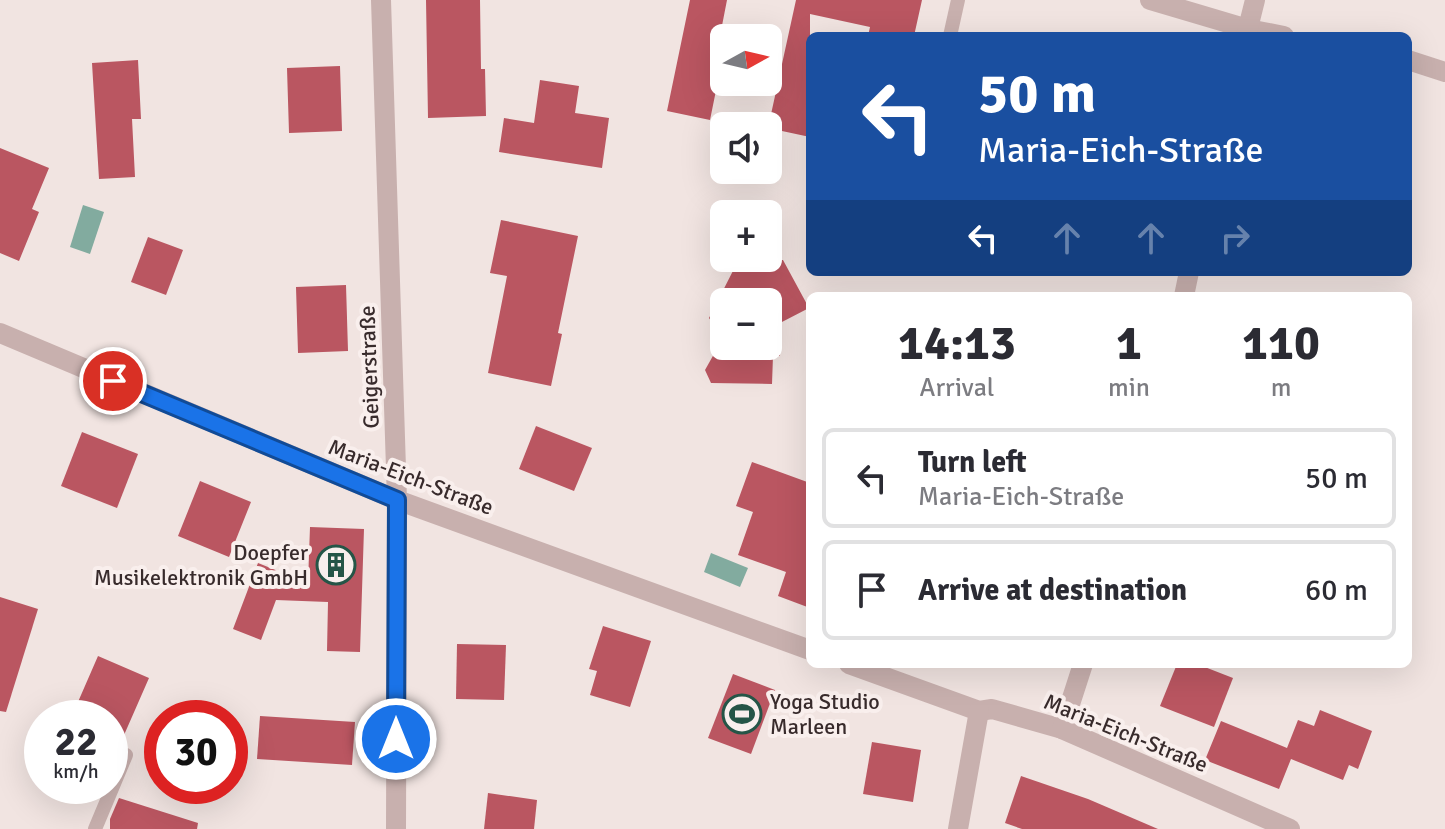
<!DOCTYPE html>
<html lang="en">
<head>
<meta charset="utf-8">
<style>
  body { margin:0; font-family:Signika,sans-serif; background:#f7f7f7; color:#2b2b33; height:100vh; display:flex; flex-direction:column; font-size:30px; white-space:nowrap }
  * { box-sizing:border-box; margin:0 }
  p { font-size:26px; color:#7c7c81 }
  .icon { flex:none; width:44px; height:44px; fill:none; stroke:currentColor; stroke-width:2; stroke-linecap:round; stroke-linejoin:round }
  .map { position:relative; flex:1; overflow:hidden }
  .sheet { position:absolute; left:806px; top:292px; width:606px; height:376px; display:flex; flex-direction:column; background:#fff; border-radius:12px; box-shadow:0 8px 32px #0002 }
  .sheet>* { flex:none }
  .guide { position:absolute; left:806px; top:32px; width:606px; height:244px; border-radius:12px; box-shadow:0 8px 32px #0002; background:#1a4fa0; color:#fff; overflow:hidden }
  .needle { width:52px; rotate:82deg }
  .tools { position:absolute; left:710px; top:24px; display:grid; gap:16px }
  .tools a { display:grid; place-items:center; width:72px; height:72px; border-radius:12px; background:#fff; box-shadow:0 8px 32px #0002; font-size:40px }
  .speed { position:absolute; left:24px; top:700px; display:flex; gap:16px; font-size:40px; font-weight:700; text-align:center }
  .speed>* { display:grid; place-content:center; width:104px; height:104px; border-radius:50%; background:#fff; box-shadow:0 8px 32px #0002; line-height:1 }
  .speed small { font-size:20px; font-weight:400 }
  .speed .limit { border:12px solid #d22; background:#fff; color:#111 }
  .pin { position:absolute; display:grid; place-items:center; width:68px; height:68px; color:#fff; margin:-34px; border:4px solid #fff; border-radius:50%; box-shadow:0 2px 8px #0007 }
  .me { position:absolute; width:88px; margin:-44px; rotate:0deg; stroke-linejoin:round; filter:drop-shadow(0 0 6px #0008) }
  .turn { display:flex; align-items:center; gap:28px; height:168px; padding:0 40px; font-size:36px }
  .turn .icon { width:104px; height:104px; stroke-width:2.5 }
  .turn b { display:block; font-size:56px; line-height:68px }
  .lanes { display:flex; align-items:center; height:76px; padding:0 40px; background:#0003; justify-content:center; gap:40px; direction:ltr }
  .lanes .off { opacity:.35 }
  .eta { display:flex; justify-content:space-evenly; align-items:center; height:136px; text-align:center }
  .eta b { font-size:48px; font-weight:700; line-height:56px }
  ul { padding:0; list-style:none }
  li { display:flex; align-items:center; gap:24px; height:100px; margin:0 16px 12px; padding:0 24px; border:4px solid #e1e1e2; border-radius:12px }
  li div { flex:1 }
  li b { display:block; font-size:30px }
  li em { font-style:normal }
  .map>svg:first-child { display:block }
  .water { fill:#82ab9f }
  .building { fill:#ba5661; fill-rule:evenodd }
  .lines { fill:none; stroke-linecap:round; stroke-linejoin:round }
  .service { stroke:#c8b0ae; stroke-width:14 }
  .minor { stroke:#c8b0ae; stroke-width:20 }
  .route-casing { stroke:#114b97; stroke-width:20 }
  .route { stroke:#1a73e8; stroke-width:14 }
  .labels { text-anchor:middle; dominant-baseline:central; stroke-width:8; stroke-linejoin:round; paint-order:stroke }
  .street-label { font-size:22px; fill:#382b2c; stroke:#f9efed }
  .poi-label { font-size:22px; fill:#382b2c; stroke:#f9efed; text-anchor:end }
</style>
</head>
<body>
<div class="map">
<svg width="1445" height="829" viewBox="0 0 1445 829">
  <rect width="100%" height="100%" fill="#f1e4e1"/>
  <g class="water">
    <path d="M83 205 104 212 90 254 70 247Z"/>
    <path d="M711 553 748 568 740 587 704 572Z"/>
  </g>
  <g class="building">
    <path d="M426 0H480L481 69H485L486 116 428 118Z"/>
    <path d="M690 0H727L719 41 724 42V51L710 120 667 111Z"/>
    <path d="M796 0H922L914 36H868L870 27 810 14V137L768 128Z"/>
    <path d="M138 60 141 119H132L135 177 99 179 92 63Z"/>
    <path d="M340 66 342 131 289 133 287 68Z"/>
    <path d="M540 80 579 86 575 113 609 118 602 168 499 152 504 118 534 123Z"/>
    <path d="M0 148 49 168 32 209 39 212 19 261 0 253Z"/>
    <path d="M501 220 578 236 558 333 562 334 551 386 488 373 507 276 490 273Z"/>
    <path d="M148 237 183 250 166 295 131 282Z"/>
    <path d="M783 260 809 308 780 323V356H773L772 384 711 383 705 370 723 338 709 318 738 261ZM724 302H768V346H724Z"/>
    <path d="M346 285 348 351 298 353 296 287Z"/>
    <path d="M536 426 592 448 574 491 519 469Z"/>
    <path d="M82 432 138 454 117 508 61 486Z"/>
    <path d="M752 462 810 483V608L778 596 786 572 738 555 753 512 736 506Z"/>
    <path d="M200 481 251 502 229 557 178 536Z"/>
    <path d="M310 527 364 529 360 652 327 651 328 602 276 600 261 640 233 629 258 563 308 583Z"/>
    <path d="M0 597 38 609 6 712 0 711Z"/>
    <path d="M603 626 651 641 630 707 590 695 597 671 589 669Z"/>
    <path d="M457 644 506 645 504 700 456 699Z"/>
    <path d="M98 656 149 678 110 767V718H71Z"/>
    <path d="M1177 664H1197L1233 678 1214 727 1160 706Z"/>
    <path d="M733 674 775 690 751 754 708 738Z"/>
    <path d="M1320 710 1372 731 1358 769 1349 765 1343 780 1291 759 1279 789 1205 760 1221 721 1287 748 1298 720 1314 726Z"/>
    <path d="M260 716 355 722 352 765 257 759Z"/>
    <path d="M872 742 921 750 913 802 863 794Z"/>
    <path d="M1021 776 1088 799 1158 829H1022L1005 823Z"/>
    <path d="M488 793 537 800 534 829H484Z"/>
    <path d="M119 798 198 823 197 829H110V819Z"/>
  </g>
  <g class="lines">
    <g class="service">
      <path d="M950 36 958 0"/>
      <path d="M95 829 126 755"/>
    </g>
    <g class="minor">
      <path d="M381 0 397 500 396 829"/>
      <path d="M1150 0 1248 29 1284 36"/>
      <path d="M1246 36 1255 0"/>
      <path d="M1408 60 1445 72"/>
      <path d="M1184 296 1189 272"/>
      <path d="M0 333 397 500 810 650"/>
      <path d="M849 664 979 711 992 709 1062 729 1290 829"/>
      <path d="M1062 729 1083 664"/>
      <path d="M958 829 979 711"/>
    </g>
  </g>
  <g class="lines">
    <g class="route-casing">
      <path id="route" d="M113 381 397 500 396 739"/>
    </g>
    <use href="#route" class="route"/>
  </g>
  <defs>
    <g id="building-ring" transform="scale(2)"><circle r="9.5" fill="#f9efed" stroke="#255547" stroke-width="1.5"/><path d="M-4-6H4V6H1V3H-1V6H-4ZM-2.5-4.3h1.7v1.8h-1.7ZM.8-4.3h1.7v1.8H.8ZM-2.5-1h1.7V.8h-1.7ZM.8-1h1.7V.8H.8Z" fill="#255547"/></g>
    <g id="stadium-ring" transform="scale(2)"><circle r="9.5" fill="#f9efed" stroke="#255547" stroke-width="1.5"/><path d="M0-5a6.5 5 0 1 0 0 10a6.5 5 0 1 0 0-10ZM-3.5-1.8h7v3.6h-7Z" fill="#255547"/></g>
  </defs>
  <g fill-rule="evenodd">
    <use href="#building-ring" x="336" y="565"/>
    <use href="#stadium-ring" x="742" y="714"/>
  </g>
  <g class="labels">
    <g class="street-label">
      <text transform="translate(369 367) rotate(-92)">Geigerstraße</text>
      <text transform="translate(411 477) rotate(21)">Maria-Eich-Straße</text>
      <text transform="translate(1126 733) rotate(22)">Maria-Eich-Straße</text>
    </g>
    <g class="poi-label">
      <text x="308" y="552">Doepfer<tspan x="308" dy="25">Musikelektronik GmbH</tspan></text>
      <text x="770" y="701" text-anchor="start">Yoga Studio<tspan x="770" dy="25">Marleen</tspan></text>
    </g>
  </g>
</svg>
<div class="tools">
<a><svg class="needle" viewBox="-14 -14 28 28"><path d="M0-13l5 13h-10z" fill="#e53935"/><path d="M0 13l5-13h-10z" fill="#7c7c81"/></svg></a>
<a><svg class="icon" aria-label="sound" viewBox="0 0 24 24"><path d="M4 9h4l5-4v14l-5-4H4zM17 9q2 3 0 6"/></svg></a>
<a>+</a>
<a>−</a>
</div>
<div class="speed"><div>22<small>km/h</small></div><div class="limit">30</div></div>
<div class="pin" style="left:113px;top:381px;background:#d93025"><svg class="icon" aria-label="arrive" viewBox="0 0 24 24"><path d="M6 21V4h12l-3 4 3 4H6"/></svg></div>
<svg class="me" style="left:396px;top:739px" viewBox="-20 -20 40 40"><circle r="17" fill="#1a73e8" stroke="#fff" stroke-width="3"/><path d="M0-11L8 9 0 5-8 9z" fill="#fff"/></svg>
<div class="guide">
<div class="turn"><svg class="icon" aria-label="left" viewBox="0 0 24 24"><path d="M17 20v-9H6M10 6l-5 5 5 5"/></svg><div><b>50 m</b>Maria-Eich-Straße</div></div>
<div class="lanes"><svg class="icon" aria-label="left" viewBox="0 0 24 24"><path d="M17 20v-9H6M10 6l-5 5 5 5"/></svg><svg class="icon off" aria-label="ahead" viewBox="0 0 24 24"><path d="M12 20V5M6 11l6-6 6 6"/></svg><svg class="icon off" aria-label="ahead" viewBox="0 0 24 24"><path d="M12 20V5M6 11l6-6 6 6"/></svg><svg class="icon off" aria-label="right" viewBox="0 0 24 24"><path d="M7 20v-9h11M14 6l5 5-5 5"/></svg></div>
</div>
<section class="sheet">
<div class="eta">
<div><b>14:13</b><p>Arrival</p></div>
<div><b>1</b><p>min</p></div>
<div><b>110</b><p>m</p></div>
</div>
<ul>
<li><svg class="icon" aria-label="left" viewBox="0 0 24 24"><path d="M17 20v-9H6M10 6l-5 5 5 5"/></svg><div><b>Turn left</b><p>Maria-Eich-Straße</p></div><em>50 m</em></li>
<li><svg class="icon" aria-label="arrive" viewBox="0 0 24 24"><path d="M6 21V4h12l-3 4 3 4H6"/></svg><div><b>Arrive at destination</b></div><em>60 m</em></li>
</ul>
</section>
</div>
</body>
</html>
